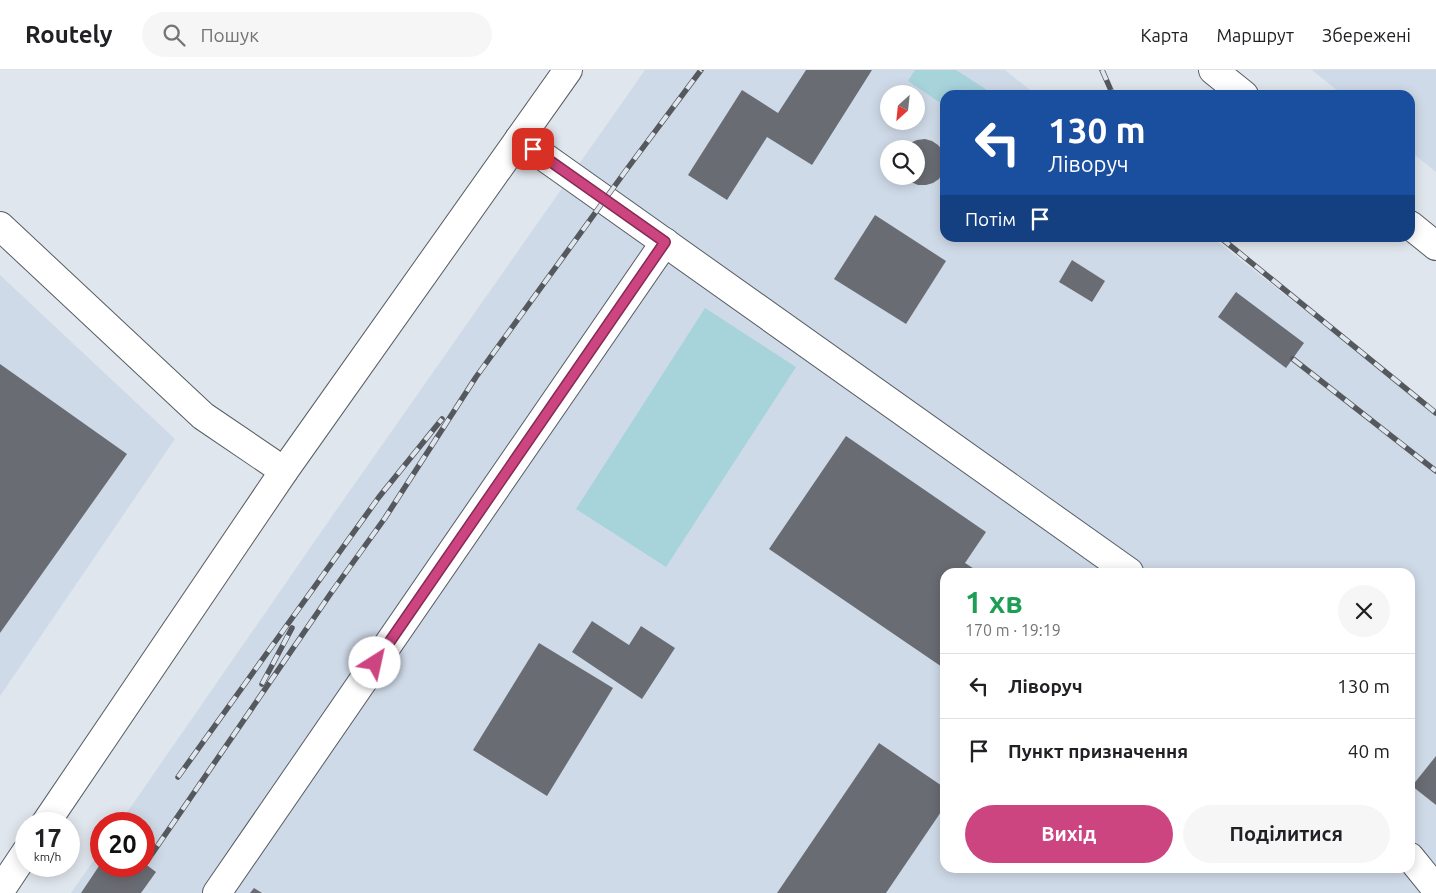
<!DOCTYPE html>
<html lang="uk">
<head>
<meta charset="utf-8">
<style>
  body { margin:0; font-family:Ubuntu,sans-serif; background:#f6f6f6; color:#202124; height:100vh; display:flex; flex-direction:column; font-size:19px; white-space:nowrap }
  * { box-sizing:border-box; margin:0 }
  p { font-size:16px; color:#757577 }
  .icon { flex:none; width:28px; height:28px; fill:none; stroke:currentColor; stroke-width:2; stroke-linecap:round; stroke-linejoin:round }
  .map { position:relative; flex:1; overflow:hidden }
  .side { position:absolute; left:940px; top:498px; width:475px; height:305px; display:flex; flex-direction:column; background:#fff; border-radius:15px; box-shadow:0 2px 12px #0003 }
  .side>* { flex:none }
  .banner { position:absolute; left:940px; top:20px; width:475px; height:152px; border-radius:15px; box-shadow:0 2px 12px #0003; background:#1a4fa0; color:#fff; overflow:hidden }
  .needle { width:32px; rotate:207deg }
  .tools { position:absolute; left:880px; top:15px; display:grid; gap:10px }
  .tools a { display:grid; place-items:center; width:45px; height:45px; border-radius:50%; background:#fff; box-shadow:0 2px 12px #0003; font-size:25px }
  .speed { position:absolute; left:15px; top:742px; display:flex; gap:10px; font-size:25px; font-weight:700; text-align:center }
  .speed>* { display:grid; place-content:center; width:65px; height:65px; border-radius:50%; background:#fff; box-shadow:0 2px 12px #0003; line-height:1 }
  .speed small { font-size:12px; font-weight:400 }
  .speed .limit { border:8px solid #d22; background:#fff; color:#111 }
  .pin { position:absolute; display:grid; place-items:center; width:42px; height:42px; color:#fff; margin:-21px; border-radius:10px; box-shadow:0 2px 8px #0006 }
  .me { position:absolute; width:55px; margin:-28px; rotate:35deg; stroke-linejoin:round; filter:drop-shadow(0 0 4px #0008) }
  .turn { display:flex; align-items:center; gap:18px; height:105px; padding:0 25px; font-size:22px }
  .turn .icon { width:65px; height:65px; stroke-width:2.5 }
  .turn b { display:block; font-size:35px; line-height:42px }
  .then { display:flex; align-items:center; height:48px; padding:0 25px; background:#0003; gap:10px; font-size:19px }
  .round { display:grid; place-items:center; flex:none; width:52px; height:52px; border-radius:26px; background:#f6f6f6 }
  .head { display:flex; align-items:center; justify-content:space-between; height:85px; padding:0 25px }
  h1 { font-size:30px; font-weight:600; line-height:38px; color:#1e9e55 }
  .action { display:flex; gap:10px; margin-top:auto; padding:10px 25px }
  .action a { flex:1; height:58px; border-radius:30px; background:#cc4480; color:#fff; font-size:20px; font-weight:600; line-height:58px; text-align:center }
  .action a+a { background:#f6f6f6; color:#202124 }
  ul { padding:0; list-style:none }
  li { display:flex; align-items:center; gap:15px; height:65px; padding:0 25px; border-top:1px solid #e0e0e0 }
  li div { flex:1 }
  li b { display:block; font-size:19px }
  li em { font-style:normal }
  header { display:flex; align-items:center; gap:30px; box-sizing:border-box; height:70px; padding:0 25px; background:#fff; border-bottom:1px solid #e0e0e0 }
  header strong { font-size:24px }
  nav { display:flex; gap:28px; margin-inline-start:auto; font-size:18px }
  .search { width:350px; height:45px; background:#f6f6f6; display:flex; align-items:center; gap:12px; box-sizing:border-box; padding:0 18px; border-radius:28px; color:#757577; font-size:19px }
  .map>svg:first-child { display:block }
  .built { fill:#cfdae8; fill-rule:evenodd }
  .water { fill:#a7d3db }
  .building { fill:#6a6c73 }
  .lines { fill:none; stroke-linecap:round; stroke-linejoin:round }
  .minor-casing { stroke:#575d63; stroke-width:30 }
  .minor { stroke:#fff; stroke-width:28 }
  .rail-casing { stroke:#55595d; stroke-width:5.5 }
  .rail { stroke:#e0e6ed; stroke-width:4; stroke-dasharray:11; stroke-linecap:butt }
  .route-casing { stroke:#852c53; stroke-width:12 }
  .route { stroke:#cc4480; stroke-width:9 }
</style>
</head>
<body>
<header>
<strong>Routely</strong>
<div class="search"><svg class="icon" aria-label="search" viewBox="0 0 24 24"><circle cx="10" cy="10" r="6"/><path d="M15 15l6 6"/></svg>Пошук</div>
<nav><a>Карта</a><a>Маршрут</a><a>Збережені</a></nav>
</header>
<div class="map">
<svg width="1436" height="823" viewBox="0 0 1436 823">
  <rect width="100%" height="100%" fill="#e0e6ed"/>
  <g class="built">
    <path d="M645 0H1005L1036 25H945V168H1213L1436 344V823H71L101 780V796H144V754H119L337 439ZM889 24H916V51H889ZM889 79H916V106H889ZM945 502H1410V798H945Z"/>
    <path d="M1312 0H1436V102L1410 81V25H1343Z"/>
    <path d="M0 205 175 369 0 626Z"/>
  </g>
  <g class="water">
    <path d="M915 0H956L990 22 993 25H945V36L908 11Z"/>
    <path d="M705 238 796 297 666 497 576 439Z"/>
  </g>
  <g class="building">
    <path d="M806 0H872L812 95 767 67 727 130 688 105 742 20 778 43Z"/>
    <path d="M925 69 932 71 938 75 943 81 945 86V98L939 109 933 113 926 115H918L911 112 904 106H916V79H904L910 73 917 70Z"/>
    <path d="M875 145 946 191 906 254 834 209Z"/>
    <path d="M1072 190 1105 211 1092 232 1059 212Z"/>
    <path d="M1236 222 1304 273 1286 298 1218 247Z"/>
    <path d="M0 294 127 384 0 563Z"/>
    <path d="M846 366 986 462 965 493 979 502H945V599L769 479Z"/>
    <path d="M592 551 629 575 641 556 675 578 642 629 572 582Z"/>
    <path d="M539 573 613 618 547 726 473 680Z"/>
    <path d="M879 673 945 718V736L886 823H777Z"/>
    <path d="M1436 686V735L1412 716Z"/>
    <path d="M101 793V796H144V793L156 802 141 823H81Z"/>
    <path d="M254 818 262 823H250Z"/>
  </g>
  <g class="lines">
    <g class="minor-casing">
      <g id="minor">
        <path d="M1213 0 1244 25"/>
        <path d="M519 69 1129 502"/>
        <path d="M1410 155 1436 176"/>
        <path d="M0 156 203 346 284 401 45 754"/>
        <path d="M284 401 568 0"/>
        <path d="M1410 787 1436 819"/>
        <path d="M0 821 26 782"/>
        <path d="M217 823 665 172"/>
      </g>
    </g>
    <use href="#minor" class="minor"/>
    <g class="rail-casing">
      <g id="rail">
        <path d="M1102 0 1113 25"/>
        <path d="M1221 168 1436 343"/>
        <path d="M1293 289 1436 401"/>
        <path d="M262 614 292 558"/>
        <path d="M178 707 379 427 442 349"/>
        <path d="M145 794 331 523 385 448 476 307 627 99 701 0"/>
      </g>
    </g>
    <use href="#rail" class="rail"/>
  </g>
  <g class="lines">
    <g class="route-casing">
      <path id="route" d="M375 593 665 172 533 79"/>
    </g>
    <use href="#route" class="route"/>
  </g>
</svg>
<div class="tools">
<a><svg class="needle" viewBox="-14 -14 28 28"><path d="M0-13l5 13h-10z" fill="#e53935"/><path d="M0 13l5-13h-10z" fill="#757577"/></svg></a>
<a><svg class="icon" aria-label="search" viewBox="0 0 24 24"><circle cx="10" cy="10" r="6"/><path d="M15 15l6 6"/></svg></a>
</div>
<div class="speed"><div>17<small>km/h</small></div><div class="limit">20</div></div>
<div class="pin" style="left:533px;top:79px;background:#d93025"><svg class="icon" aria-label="arrive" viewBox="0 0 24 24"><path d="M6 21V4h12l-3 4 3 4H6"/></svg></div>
<svg class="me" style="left:375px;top:593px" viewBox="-20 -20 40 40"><circle r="19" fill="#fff"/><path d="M0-13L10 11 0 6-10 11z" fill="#cc4480"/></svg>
<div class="banner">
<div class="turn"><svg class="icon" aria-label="left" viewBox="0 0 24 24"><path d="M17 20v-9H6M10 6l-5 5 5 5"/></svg><div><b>130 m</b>Ліворуч</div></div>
<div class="then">Потім<svg class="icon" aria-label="arrive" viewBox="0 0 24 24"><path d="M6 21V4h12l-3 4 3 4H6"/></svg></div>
</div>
<section class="side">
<div class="head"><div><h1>1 хв</h1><p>170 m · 19:19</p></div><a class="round"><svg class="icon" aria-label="close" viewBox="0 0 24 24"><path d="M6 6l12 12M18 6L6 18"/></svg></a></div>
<ul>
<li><svg class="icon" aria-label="left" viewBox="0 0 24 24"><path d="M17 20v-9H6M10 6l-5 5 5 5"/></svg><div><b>Ліворуч</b></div><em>130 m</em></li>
<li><svg class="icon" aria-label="arrive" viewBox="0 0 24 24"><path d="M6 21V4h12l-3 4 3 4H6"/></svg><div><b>Пункт призначення</b></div><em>40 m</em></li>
</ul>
<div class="action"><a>Вихід</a><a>Поділитися</a></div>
</section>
</div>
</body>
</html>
